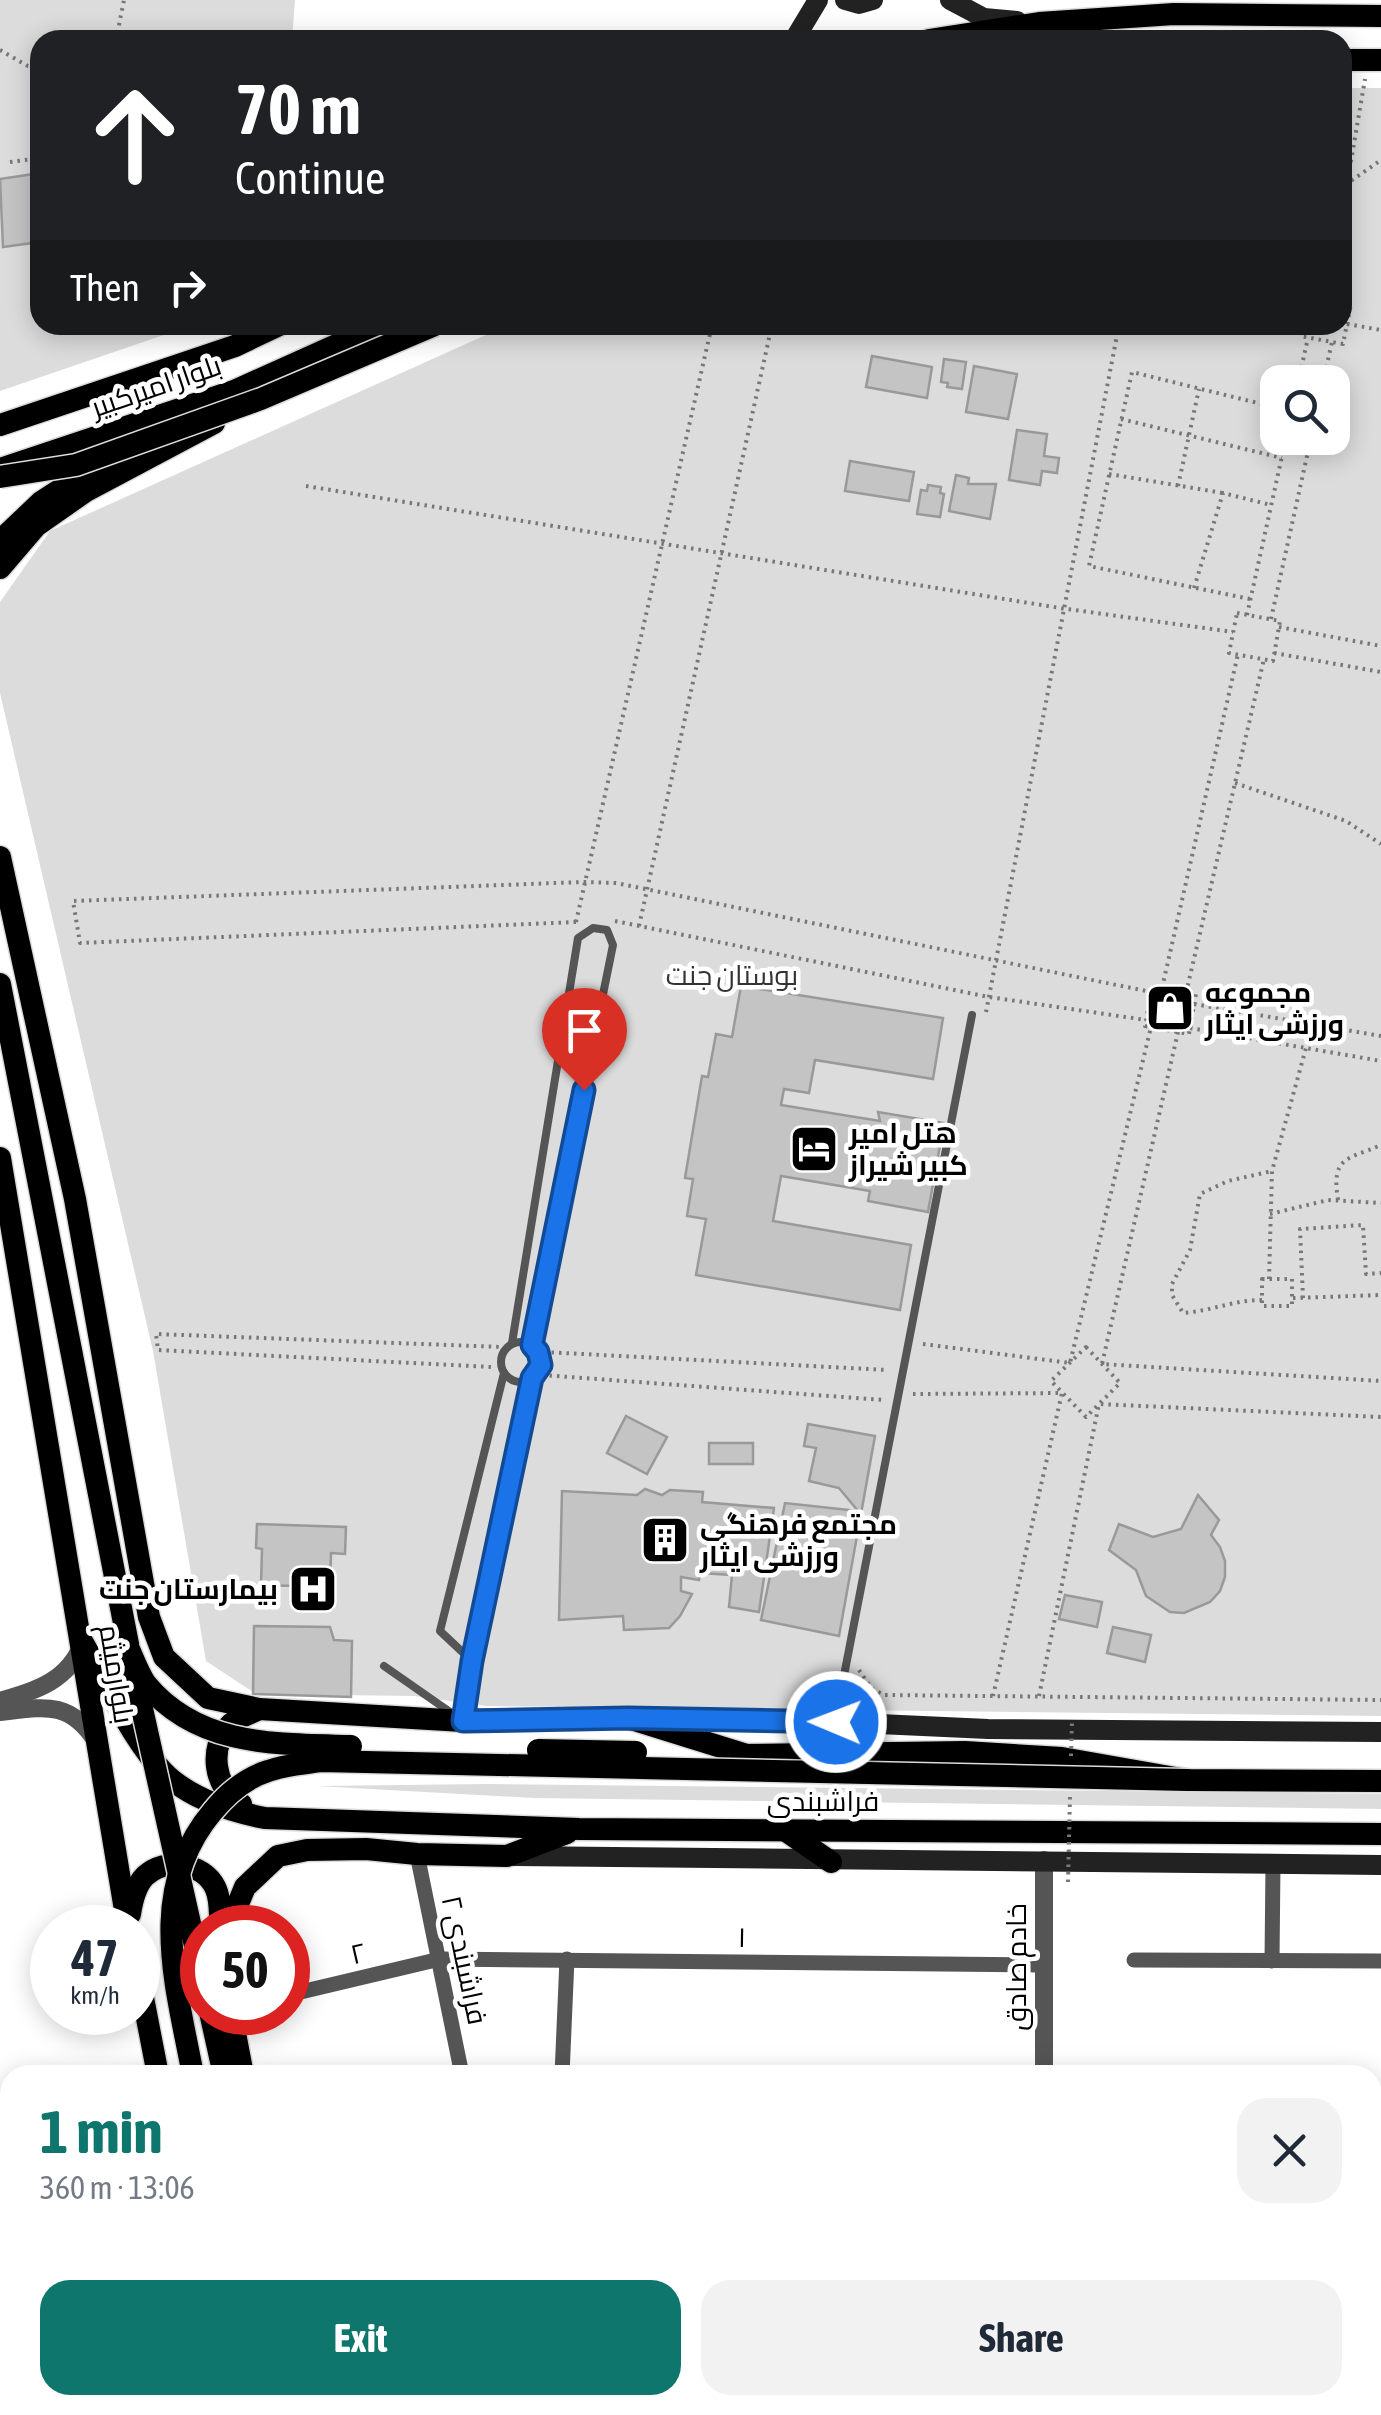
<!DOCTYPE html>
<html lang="en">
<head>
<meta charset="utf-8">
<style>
  body { margin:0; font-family:"Asap Condensed",Cairo,sans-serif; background:#f2f2f3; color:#1f2937; height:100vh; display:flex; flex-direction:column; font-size:38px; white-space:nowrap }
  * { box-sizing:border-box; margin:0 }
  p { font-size:32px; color:#747a83 }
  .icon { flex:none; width:55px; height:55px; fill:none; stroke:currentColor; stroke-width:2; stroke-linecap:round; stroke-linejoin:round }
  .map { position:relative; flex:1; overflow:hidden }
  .sheet { position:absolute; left:0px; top:2065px; width:1382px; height:350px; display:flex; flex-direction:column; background:#fff; border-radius:30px 30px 0 0; box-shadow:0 5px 25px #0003 }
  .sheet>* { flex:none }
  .guide { position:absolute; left:30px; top:30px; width:1322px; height:305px; border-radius:30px; box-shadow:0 5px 25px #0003; background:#202124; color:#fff; overflow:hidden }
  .controls { position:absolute; left:1260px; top:365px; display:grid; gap:20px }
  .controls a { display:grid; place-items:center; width:90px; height:90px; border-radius:20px; background:#fff; box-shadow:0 5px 25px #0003; font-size:50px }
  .speed { position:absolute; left:30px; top:1905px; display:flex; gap:20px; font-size:50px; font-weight:700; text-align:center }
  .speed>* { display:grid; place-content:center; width:130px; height:130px; border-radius:50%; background:#fff; box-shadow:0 5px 25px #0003; line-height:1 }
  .speed small { font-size:25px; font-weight:400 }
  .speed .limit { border:15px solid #d22; background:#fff; color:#111 }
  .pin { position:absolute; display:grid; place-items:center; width:85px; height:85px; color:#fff; margin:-102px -42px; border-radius:50% 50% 50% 0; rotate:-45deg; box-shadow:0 0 10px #0007 }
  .pin .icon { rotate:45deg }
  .me { position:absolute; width:110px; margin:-55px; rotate:271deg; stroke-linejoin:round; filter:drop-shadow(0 0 8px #0008) }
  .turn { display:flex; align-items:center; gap:35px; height:210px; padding:0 40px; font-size:45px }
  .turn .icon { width:130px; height:130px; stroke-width:2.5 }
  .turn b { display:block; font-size:70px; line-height:85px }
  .then { display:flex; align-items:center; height:95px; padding:0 40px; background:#0003; gap:20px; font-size:38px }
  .round { display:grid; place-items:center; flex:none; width:105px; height:105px; border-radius:30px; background:#f2f2f3 }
  .overview { display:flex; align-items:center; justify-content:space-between; height:170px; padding:0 40px }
  h1 { font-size:60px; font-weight:700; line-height:75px; color:#0f766e }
  .cta { display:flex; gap:20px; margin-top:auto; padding:20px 40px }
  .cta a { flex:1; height:115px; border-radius:30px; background:#0f766e; color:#fff; font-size:40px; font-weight:700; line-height:115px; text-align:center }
  .cta a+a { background:#f2f2f3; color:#1f2937 }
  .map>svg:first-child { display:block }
  .green { fill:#dcdcdc; fill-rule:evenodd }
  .building { fill:#c4c4c4; stroke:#999; stroke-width:2.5 }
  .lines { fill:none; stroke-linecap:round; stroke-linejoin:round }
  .primary-casing { stroke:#dbdbdb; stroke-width:25 }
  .path { stroke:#777; stroke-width:4; stroke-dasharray:2.5 5; stroke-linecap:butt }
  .service { stroke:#555; stroke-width:8 }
  .minor { stroke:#555; stroke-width:15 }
  .tertiary { stroke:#555; stroke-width:18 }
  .secondary { stroke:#222; stroke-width:20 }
  .primary { stroke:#000; stroke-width:22 }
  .primary-bridge-casing { stroke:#dbdbdb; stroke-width:25; stroke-linecap:butt }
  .path-bridge { stroke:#777; stroke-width:4; stroke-dasharray:2.5 5; stroke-linecap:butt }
  .primary-bridge { stroke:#000; stroke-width:22 }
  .route-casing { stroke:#114b97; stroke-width:25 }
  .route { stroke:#1a73e8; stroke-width:18 }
  .labels { text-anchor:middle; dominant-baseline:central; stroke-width:9; stroke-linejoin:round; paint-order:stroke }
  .street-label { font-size:28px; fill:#000; stroke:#fff }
  .park-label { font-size:28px; fill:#333; stroke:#fff }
  .poi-label { font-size:28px; font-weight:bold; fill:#000; stroke:#fff; text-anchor:start }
</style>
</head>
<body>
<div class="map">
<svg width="1381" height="2415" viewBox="0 0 1381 2415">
  <rect width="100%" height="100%" fill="#fff"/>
  <g class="green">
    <path d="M0 0H295L292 40H40V325H193L0 391Z"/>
    <path d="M1343 88H1381V1716L486 1706 414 1696 256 1694 206 1661 153 1351 0 693V602L50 531 508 325H1342ZM1278 382H1332V438H1278Z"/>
    <path d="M486 1784 1381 1794V1809L534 1798 317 1786Z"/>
  </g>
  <g class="building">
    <path d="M40 173V242L3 247 0 179Z"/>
    <path d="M872 356 932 367 927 398 866 387Z"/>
    <path d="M944 359 966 362 962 389 947 387 948 383 941 382Z"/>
    <path d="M974 366 1017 374 1008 419 966 412Z"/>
    <path d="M1017 430 1047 434 1044 456 1059 458 1057 473 1042 471 1040 485 1009 480Z"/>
    <path d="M850 461 914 472 909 501 845 491Z"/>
    <path d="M956 475 969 478 968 484H996L990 519 949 511Z"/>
    <path d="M928 485 941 487 940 493 944 494 940 517 917 514 921 490 927 491Z"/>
    <path d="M741 986 943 1018 933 1079 815 1060 809 1093 784 1089 781 1105 880 1121 878 1112 944 1123 928 1212 868 1201 870 1191 781 1176 773 1221 911 1245 900 1310 696 1275 706 1219 687 1216 693 1179 685 1178 702 1076 708 1077 716 1034 732 1037Z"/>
    <path d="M626 1416 667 1437 647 1474 607 1453Z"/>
    <path d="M808 1424 875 1436 839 1636 761 1620 785 1503 858 1511 839 1488 809 1481 816 1448 804 1446Z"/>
    <rect x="709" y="1443" width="44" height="21"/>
    <path d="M645 1489 662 1495 670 1490 703 1492 702 1502 774 1508 759 1612 729 1607 732 1575 700 1573 699 1580 681 1577V1591L692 1594 680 1616 669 1628 624 1630 623 1616 559 1620 562 1491 637 1495Z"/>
    <path d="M1198 1495 1219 1520 1211 1535 1220 1547 1225 1561V1577L1220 1591 1210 1602 1184 1613 1170 1612 1146 1596 1136 1570 1109 1550 1119 1524 1153 1537 1181 1529Z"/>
    <path d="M257 1524 346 1527 345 1554 331 1553 330 1587 261 1585 262 1549 256 1548Z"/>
    <path d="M1065 1595 1102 1602 1097 1627 1059 1619Z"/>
    <path d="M254 1626 330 1627 334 1640 352 1641 351 1697 253 1694Z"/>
    <path d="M1113 1627 1151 1635 1145 1662 1107 1653Z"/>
  </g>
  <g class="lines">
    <g class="primary-casing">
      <g id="primary">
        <path d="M929 40 1039 23 1174 14 1381 16"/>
        <path d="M1342 60H1381"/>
        <path d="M0 425 235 346 279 325"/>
        <path d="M0 469 234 391 381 325"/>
        <path d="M0 541 41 502 104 461"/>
        <path d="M0 568 36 526 86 491 214 423"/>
        <path d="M0 857 75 1199 149 1617 164 1657 208 1698 259 1709 463 1721 628 1718 750 1756"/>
        <path d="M0 984 129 1649"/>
        <path d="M0 1158 128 1928"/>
        <path d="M83 1643C106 1682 138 1752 172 1780 197 1800 234 1812 265 1818L579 1829 1381 1834"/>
        <path d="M736 1755 965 1752 1062 1758 1187 1780 1381 1781"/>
        <path d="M241 1804C214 1789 208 1747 230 1725 236 1718 250 1714 259 1709"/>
        <path d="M786 1831 831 1862"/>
        <path d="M130 1914C132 1901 135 1886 145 1876 165 1857 203 1863 215 1887 221 1899 220 1915 220 1928"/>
        <path d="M228 1928 245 1887 278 1856 307 1850 366 1849 417 1854 507 1856 567 1833"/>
        <path d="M138 1972 158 2075"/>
        <path d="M210 2012 224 2075"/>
        <path d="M231 2012 243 2075"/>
        <path d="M226 2405 228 2415"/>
        <path d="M256 2405 258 2415"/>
        <path d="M296 2405 298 2415"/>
      </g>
    </g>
    <g class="path">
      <path d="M116 40 124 0"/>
      <path d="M0 50 28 66 40 68"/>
      <path d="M10 162 40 158"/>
      <path d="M1342 174 1348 183 1381 160"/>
      <path d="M1342 214 1365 79"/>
      <path d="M1347 324 1381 330"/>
      <path d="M1302 325 1300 336 1343 344 1351 304 1342 303"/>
      <path d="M1298 382 1308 338"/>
      <path d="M1323 382 1332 342"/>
      <path d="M1121 419 1282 458"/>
      <path d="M1109 474 1223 493"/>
      <path d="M306 486 1060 608 1233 632"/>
      <path d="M1178 486 1199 389"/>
      <path d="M1194 588 1223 493 1271 505"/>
      <path d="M1250 599 1089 566 1132 372 1278 408"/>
      <path d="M1237 613 1280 621 1273 661 1229 653Z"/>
      <path d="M1247 615 1286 438"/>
      <path d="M1271 619 1311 438"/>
      <path d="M1279 627 1381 646"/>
      <path d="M1274 653 1381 672"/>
      <path d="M1235 783 1346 821 1381 844"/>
      <path d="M615 921 989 997 1146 1020"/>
      <path d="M576 922 80 943 73 901 583 882 616 883 1151 992"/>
      <path d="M576 922 712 325"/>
      <path d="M639 926 772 325"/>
      <path d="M1152 987 1196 994 1189 1034 1145 1026Z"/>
      <path d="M1162 988 1238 654"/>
      <path d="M1186 993 1264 659"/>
      <path d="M1194 1004 1381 1036"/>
      <path d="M986 1012 1119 325"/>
      <path d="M1190 1028 1381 1061"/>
      <path d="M1178 1032 1102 1364 1381 1381"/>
      <path d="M1338 1200C1331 1156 1347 1160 1381 1145"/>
      <path d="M1270 1214 1328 1200 1381 1203"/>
      <rect x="1262" y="1279" width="30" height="27"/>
      <path d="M1269 1279 1272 1171 1306 1048"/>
      <path d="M1293 1298 1381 1295"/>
      <path d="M1303 1298 1300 1229 1363 1225 1366 1274 1381 1273"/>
      <path d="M1262 1300C1234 1300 1211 1311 1183 1313L1172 1295V1284L1190 1250 1200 1194 1228 1181 1272 1171"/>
      <path d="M923 1344 1070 1363 1151 1027"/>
      <path d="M1086 1347 1120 1383 1086 1417 1051 1381Z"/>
      <path d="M544 1352 888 1370"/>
      <path d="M491 1367 158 1350 156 1334 502 1347"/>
      <path d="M542 1375 884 1400"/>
      <path d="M913 1394 1062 1393 993 1696"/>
      <path d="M859 1670 871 1688 884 1695 1381 1700"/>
      <path d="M1039 1696 1099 1404 1381 1417"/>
    </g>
    <g class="service">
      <circle cx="521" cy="1362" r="20"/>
      <path d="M512 1343 578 938 593 928 607 930 613 945 532 1345"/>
      <path d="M472 1661 440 1631 504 1373"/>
      <path d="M384 1666 450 1712"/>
      <path d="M463 1717 472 1661 532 1378"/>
      <path d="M851 1748 835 1722 972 1015"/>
    </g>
    <g class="minor">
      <path d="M417 1854 462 2075"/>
      <path d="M1134 1960 1381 1961"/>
      <path d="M1272 1961 1273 1863"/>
      <path d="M288 1995 440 1959 1044 1965"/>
      <path d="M562 2075 567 1959"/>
      <path d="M1372 2141H1381"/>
      <path d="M1380 2319 1381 2252"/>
      <path d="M525 2405 527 2415"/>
      <path d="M139 2414 178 2405"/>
      <path d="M546 2415V2405"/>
    </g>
    <g class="tertiary">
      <path d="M0 1701C37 1690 68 1681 83 1643"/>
      <path d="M0 1712C44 1707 69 1700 96 1741"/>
      <path d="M1044 1860V2075"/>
      <path d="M1038 2415V2405"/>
    </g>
    <g class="secondary">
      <path d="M845 0 859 4 873 0"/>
      <path d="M950 0 984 18 1017 21"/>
      <path d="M794 40 818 0"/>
      <path d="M643 1718 835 1722 988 1729 1381 1732"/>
      <path d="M514 1856 1381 1865"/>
    </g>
    <use href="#primary" class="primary"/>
    <g class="primary-bridge-casing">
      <g id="primary-bridge">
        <path d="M0 477 76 465 261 399 435 325"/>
        <path d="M129 1649C134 1660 139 1674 146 1684 198 1747 277 1744 351 1746"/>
        <path d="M134 1673 202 1977"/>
        <path d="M538 1750 636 1752"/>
        <path d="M193 2075C176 1984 146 1890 213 1811 227 1794 246 1778 268 1771 284 1765 304 1764 321 1761L1187 1780"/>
      </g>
    </g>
    <g class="path-bridge">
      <path d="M1071 1756 1072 1721"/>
      <path d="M1068 1882 1070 1796"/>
    </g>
    <use href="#primary-bridge" class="primary-bridge"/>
  </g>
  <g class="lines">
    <g class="route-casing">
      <path id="route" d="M584 1090 532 1345 538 1352 541 1365 532 1378 472 1661 463 1721 628 1718 836 1722"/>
    </g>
    <use href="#route" class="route"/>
  </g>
  <defs>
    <g id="shop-square" transform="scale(2.5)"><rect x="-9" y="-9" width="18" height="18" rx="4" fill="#000" stroke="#fff"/><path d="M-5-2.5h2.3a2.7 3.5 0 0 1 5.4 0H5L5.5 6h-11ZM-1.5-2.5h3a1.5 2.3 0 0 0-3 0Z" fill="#fff"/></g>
    <g id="hotel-square" transform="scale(2.5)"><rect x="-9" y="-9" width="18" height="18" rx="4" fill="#000" stroke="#fff"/><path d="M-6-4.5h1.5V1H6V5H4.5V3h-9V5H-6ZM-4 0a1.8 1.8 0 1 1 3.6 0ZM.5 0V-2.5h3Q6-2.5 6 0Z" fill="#fff"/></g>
    <g id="building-square" transform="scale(2.5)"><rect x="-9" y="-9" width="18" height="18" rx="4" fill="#000" stroke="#fff"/><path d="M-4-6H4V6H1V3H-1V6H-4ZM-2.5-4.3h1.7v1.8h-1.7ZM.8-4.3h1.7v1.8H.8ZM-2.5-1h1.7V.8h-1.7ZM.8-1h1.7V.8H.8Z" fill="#fff"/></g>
    <g id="hospital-square" transform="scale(2.5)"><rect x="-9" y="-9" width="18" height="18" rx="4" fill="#000" stroke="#fff"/><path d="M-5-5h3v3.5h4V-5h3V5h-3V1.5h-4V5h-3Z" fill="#fff"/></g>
  </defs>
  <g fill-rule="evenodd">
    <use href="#shop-square" x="1170" y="1008"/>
    <use href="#hotel-square" x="814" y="1149"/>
    <use href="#building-square" x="665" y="1540"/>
    <use href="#hospital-square" x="313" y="1589"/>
  </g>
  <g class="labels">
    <g class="street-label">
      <text transform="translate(156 386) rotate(-19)">بلوار امیرکبیر</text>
      <text transform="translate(117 1674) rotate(81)">بلوارمیثم</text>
      <text x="823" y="1801">فراشبندی</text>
      <text transform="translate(742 1937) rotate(1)">۱</text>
      <text transform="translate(358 1953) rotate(-13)">۲</text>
      <text transform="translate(465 1960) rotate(78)">۲ فراشبندی</text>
      <text transform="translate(1016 1967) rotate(-90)">خادم صادق</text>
    </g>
    <g class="park-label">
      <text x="732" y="975">بوستان جنت</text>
    </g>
    <g class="poi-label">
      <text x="1205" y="992">مجموعه<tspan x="1205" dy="32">ورزشی ایثار</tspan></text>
      <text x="849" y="1133">هتل امیر<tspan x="849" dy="32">کبیر شیراز</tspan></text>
      <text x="700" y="1524">مجتمع فرهنگی<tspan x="700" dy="32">ورزشی ایثار</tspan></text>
      <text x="278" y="1589" text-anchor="end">بیمارستان جنت</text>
    </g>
  </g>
</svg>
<div class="controls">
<a><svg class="icon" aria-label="search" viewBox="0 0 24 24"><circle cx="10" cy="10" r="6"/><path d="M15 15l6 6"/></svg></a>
</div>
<div class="speed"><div>47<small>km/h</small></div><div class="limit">50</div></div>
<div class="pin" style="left:584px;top:1090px;background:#d93025"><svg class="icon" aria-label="arrive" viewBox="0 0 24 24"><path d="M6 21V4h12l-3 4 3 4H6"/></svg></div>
<svg class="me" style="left:836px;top:1722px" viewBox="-20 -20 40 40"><circle r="17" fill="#1a73e8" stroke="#fff" stroke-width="3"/><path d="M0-11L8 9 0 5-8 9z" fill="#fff"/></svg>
<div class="guide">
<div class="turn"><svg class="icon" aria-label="ahead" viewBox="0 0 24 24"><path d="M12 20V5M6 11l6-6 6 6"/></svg><div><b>70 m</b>Continue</div></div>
<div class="then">Then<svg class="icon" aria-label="right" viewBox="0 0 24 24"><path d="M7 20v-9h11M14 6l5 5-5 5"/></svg></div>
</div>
<section class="sheet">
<div class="overview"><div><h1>1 min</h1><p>360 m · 13:06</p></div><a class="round"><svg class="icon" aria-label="close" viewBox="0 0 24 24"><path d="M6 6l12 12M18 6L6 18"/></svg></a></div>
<div class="cta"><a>Exit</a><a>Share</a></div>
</section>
</div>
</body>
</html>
